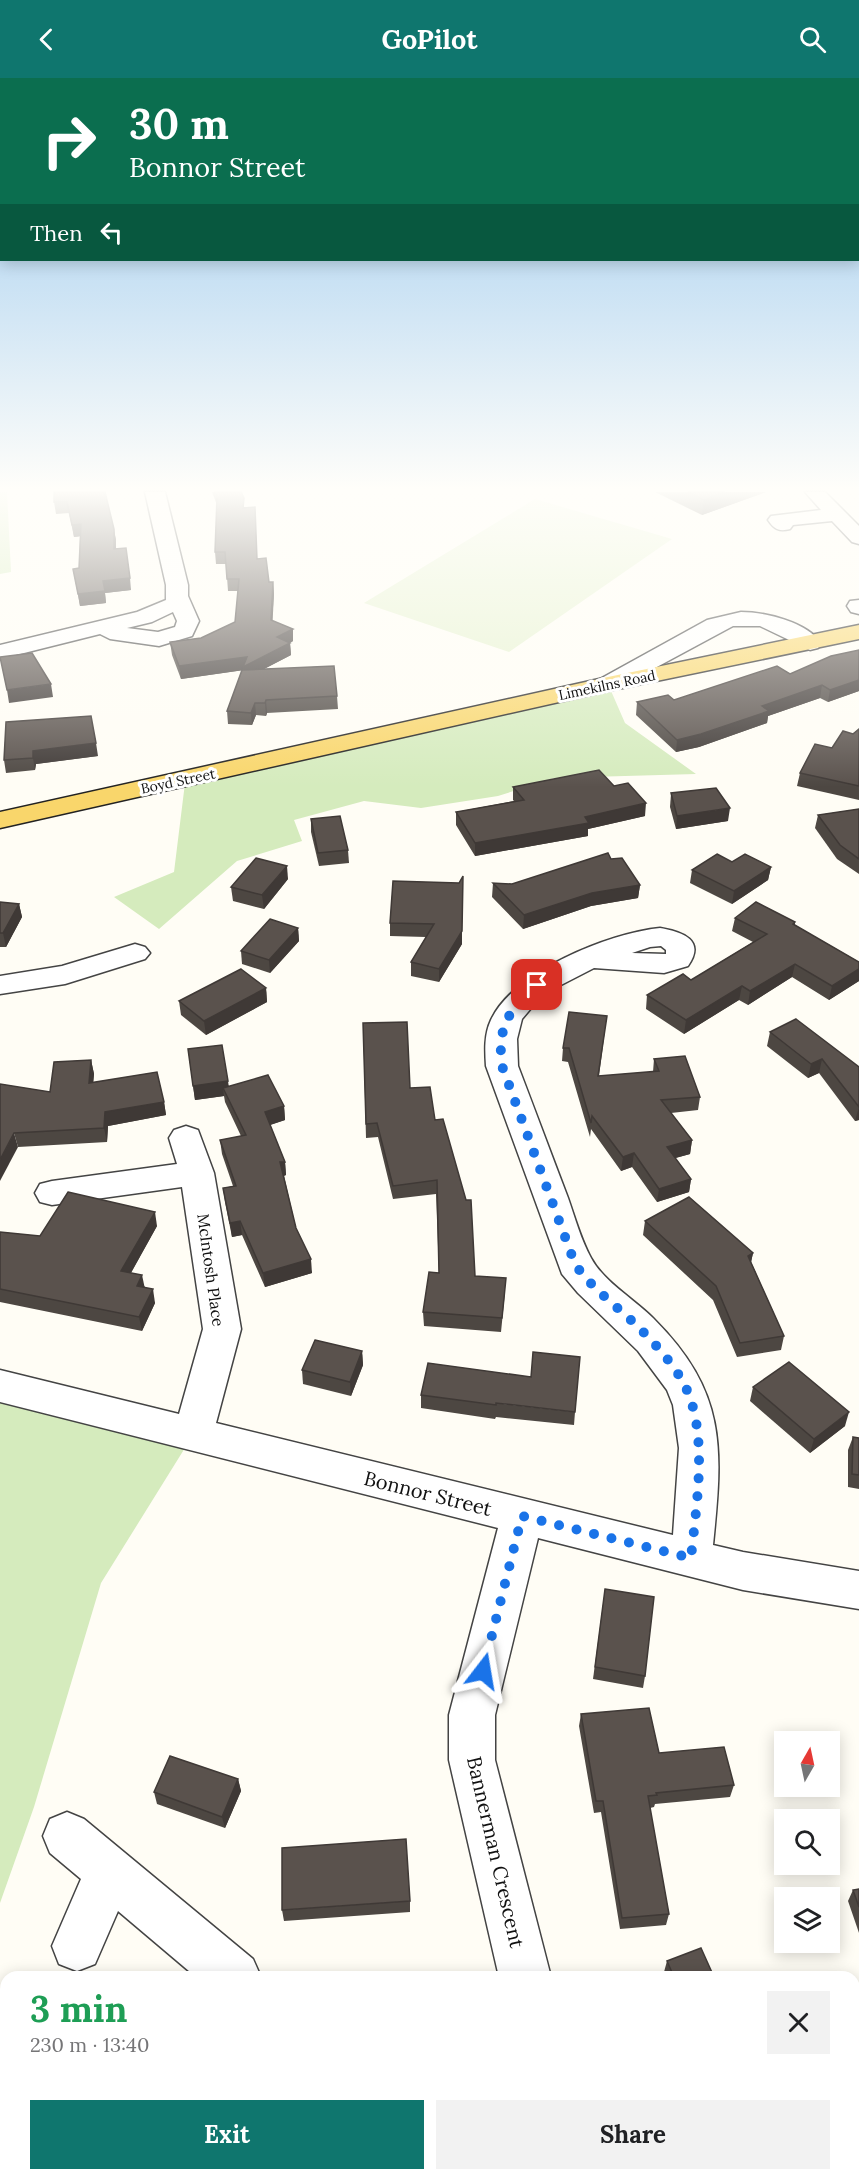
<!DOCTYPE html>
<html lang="en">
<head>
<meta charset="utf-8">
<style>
  body { margin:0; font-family:Lora,serif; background:#f2f2f2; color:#202124; height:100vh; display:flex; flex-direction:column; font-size:22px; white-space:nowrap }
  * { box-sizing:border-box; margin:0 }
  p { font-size:20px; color:#757577 }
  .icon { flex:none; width:33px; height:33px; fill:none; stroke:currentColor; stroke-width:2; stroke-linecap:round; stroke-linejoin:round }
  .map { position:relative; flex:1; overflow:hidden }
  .panel { position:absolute; left:0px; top:1893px; width:860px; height:210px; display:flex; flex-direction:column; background:#fff; border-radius:18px 18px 0 0; box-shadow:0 3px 15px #0003 }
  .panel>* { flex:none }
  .banner { position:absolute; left:0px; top:0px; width:860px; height:183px; box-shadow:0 3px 15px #0003; background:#0b6e4f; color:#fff; overflow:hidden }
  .needle { width:39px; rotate:9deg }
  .tools { position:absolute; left:774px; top:1653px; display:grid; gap:12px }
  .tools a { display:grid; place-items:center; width:66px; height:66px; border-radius:0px; background:#fff; box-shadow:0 3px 15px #0003; font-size:30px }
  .pin { position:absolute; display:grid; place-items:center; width:51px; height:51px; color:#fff; margin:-26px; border-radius:12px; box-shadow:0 3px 9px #0006 }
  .me { position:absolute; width:66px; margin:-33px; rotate:14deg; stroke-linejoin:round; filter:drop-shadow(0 0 4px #0008) }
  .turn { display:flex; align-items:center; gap:21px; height:126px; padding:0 30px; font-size:27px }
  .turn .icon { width:78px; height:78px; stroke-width:2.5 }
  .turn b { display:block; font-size:42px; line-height:51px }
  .then { display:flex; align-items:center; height:57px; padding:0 30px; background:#0003; gap:12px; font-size:22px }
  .round { display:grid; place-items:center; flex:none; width:63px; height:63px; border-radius:0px; background:#f2f2f2 }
  .summary { display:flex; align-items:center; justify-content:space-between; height:102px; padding:0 30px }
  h1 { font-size:36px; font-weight:700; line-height:45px; color:#1e9e55 }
  .cta { display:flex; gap:12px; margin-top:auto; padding:12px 30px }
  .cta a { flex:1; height:69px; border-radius:0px; background:#0f766e; color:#fff; font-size:24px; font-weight:700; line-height:69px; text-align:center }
  .cta a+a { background:#f2f2f2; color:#202124 }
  header { display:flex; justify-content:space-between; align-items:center; height:78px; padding:0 30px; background:#0f766e; color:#fff; font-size:27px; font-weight:700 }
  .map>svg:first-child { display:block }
  .green { fill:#d5ebbd }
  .pitch { fill:#e6f2cf }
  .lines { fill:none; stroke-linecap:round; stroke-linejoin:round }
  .minor-casing { stroke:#444; stroke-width:3 }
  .major-casing { stroke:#222; stroke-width:3 }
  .minor { fill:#fff; fill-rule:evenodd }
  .major { fill:#f9d66b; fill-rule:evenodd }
  .wall { fill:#4d4742 }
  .shaded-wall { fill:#3f3936 }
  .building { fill:#5a524d; stroke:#3f3936; stroke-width:1.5 }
  .route { stroke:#1a73e8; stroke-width:10; stroke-dasharray:0 18 }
  .labels { text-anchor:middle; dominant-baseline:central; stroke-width:6; stroke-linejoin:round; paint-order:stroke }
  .far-street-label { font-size:14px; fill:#111; stroke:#fff }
  .street-label { font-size:16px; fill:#111; stroke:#fff }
  .near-street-label { font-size:20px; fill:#111; stroke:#fff }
</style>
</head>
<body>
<header><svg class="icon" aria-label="back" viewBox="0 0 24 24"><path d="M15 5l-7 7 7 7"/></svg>GoPilot<svg class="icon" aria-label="search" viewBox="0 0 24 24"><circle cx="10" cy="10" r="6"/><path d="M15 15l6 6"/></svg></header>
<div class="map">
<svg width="859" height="2103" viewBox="0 0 859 2103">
  <rect width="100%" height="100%" fill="#fffdf5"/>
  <g class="green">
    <path d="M0 414H7L11 494 0 496Z"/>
    <path d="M608 606 625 645 696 696 554 700 498 718 421 730 364 723 294 742 302 763 237 783 159 851 114 819 174 794 185 705Z"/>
    <path d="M0 1308 193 1357 101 1505 34 1729 0 1825Z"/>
  </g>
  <path class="pitch" d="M535 421 672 461 509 574 364 525Z"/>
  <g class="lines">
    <g class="minor-casing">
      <g id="minor">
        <path d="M145 414H165L188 507V518L199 543 192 558 159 568 110 561 100 556 0 581V567L137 534 166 522V507ZM173 534 177 543 175 549 158 554 127 550 152 544Z"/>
        <path d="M805 414H825L859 448V466L852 464 832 443 793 447 790 451C779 454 774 451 768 442L771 438 821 432Z"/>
        <path d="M859 522V536L851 534 847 528 850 523Z"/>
        <path d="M741 534C765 534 807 544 821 565L818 570 810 572 760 548H733L616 611 608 613 600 611 596 606 600 601 707 542Z"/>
        <path d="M660 850C683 854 706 862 688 888L664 895 594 890 561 907 538 922 522 941 517 961 518 988C535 1032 551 1076 568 1120 575 1140 581 1162 591 1180 604 1204 634 1221 653 1240 727 1314 723 1369 713 1467L743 1474 859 1493V1531L743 1512 538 1460 495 1637V1682L551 1899H499L449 1682V1637L498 1450 0 1324V1292L179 1336 203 1251 182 1109 52 1127 40 1124 35 1115 40 1106 52 1103 177 1086 169 1060 174 1052 186 1048 198 1052 214 1095 241 1251 216 1345 673 1457 679 1370 673 1327 667 1312 638 1273 578 1215 562 1196 486 988C485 973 484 957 491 942 513 894 609 855 660 850ZM661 868 666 872V876L632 875 650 869Z"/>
        <path d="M135 866 145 869 150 875 145 881 65 906 0 916V898L62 888Z"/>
        <path d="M67 1734 84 1741 253 1881 261 1899H196L118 1833 95 1886 77 1893 59 1886 52 1868 81 1801 50 1775 43 1758 50 1741Z"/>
        <path d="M544 2097H600L601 2103H545Z"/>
      </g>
    </g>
    <g class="major-casing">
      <path id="major" d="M859 547V561L608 613 0 750V734L608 599Z"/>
    </g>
    <use href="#minor" class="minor"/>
    <use href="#major" class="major"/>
  </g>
  <g class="wall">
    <path d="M105 414 116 462V471L131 512 105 515 106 525 80 528 73 491 79 490 80 458 74 459 69 435 56 436 54 424Z"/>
    <path d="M212 414H241L244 420V429H255L257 480 269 504H273L274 516 272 542 293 563 290 565 291 577 264 591 337 618 338 631 267 635 266 638 256 637 252 647 228 646 227 633 244 592 181 601 172 577 170 564 201 560 235 544 238 513H228L226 486H216L215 474 217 427Z"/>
    <path d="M655 414H766L702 437Z"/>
    <path d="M859 572V613L828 624 820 620 768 638 767 645 699 669 676 674 636 637 637 624 674 622 790 596Z"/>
    <path d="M6 644 98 678 36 686 35 692 6 695 4 682Z"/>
    <path d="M859 651V722L797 708 800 695 832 670Z"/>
    <path d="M614 708 645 738 588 751V758L475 778 456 747V734L514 723 513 722V709Z"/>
    <path d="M671 716 728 743 676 751 670 729Z"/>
    <path d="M859 731V796L837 781 815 750 818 737Z"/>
    <path d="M311 741 348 772 349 785 319 788 311 754Z"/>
    <path d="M611 781 640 807 638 820 591 828 523 851 492 819 493 805 512 806Z"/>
    <path d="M732 784 771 789 768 802 732 826 690 805 692 792Z"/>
    <path d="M288 801 264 831 233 823 231 809Z"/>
    <path d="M393 803 462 866 439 904 411 898V884L426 859 390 858V845Z"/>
    <path d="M0 823V824L19 826 22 839 6 869H0Z"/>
    <path d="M735 840 795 844V847L859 884V903L829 922 792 899 748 927 739 922 684 956 646 931 647 917 691 902 753 864 732 853Z"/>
    <path d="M298 850 299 863 270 895 242 886 241 873Z"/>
    <path d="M266 910 267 924 206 957 181 937 179 923Z"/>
    <path d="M363 945 410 1010 435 1042 475 1198 505 1214 501 1254 424 1248 423 1234 439 1195 436 1116 393 1121 378 1059 366 1060Z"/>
    <path d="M605 952 599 998 653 994 654 981 700 1019 698 1032 671 1035 692 1062 690 1076 675 1080 691 1101 689 1114 657 1124 632 1089 621 1093 591 1051 590 1059 568 984 562 983 563 970Z"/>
    <path d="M770 954 859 989V1042L855 1043 819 995 808 1000 767 968Z"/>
    <path d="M188 971 229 1008 284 1028 285 1042 270 1047 285 1084 286 1097 284 1098 296 1150 312 1195 265 1209 242 1157 232 1159 225 1124 223 1110 233 1108 222 1076 220 1062 241 1058 225 1024 224 1018 195 1022Z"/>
    <path d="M91 982 94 996 93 1005 164 1024 166 1037 108 1048 107 1064 18 1069 0 1006 50 1014Z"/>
    <path d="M645 1143 753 1175 751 1184 784 1258 781 1272 737 1279 713 1222 643 1157Z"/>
    <path d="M157 1148 131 1195 145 1209 155 1225 142 1253 0 1224V1154L40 1158Z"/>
    <path d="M362 1273 363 1287 351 1318 303 1306 302 1292Z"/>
    <path d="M753 1309 845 1348 810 1375 750 1323Z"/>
    <path d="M421 1317 575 1334 574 1347 496 1339 495 1341 421 1330Z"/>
    <path d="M853 1359 859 1360V1411L848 1409V1372Z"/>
    <path d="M605 1511 645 1598 643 1610 593 1601Z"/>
    <path d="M581 1636 659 1675 734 1707 730 1719 655 1726 654 1729 650 1730 669 1836 666 1847 620 1851 601 1734 594 1735 579 1648Z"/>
    <path d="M238 1701 241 1713 225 1750 157 1726 154 1714Z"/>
    <path d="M859 1811V1855L848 1823 853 1812Z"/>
    <path d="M410 1823V1834L284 1843 282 1832Z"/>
    <path d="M667 1883 714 1899H666L664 1894Z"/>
  </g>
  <g class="shaded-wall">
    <path d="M725 414H766L702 437 704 422Z"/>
    <path d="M81 446 83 458 74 459 72 447Z"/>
    <path d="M114 451 116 462V483L114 471Z"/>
    <path d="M130 500 131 512 105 515 106 525 80 528 78 516 103 503Z"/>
    <path d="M273 504 274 516 272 554 271 542Z"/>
    <path d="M293 551V563L278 571 277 559Z"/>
    <path d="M290 565 291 577 245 601 244 592 181 601 179 588Z"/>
    <path d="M859 602V613L828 624 830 612Z"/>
    <path d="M51 606 53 619 9 625 7 612Z"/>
    <path d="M822 607 820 620 768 638 767 645 699 669 676 674 677 662 762 628Z"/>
    <path d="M266 622 267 635 266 638 265 625Z"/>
    <path d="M255 625 256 637 252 647 251 635Z"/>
    <path d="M96 665 98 678 36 686 35 692 33 680V673Z"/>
    <path d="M646 725 645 738 588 751V758L475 778V765Z"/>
    <path d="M730 730 728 743 676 751 677 738Z"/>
    <path d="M287 788 288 801 264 831 262 817Z"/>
    <path d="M771 789 768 802 732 826 734 813Z"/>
    <path d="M640 807 638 820 591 828 523 851 524 837 592 815Z"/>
    <path d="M19 826 22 839 6 869 3 855Z"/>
    <path d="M298 850 299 863 270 895 269 882Z"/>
    <path d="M462 853V866L439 904V891Z"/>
    <path d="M795 886 792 899 748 927 750 913Z"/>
    <path d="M859 891V903L829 922 832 908Z"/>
    <path d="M742 908 739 922 684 956 686 942Z"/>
    <path d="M266 910 267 924 206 957 204 943Z"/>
    <path d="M822 981 819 995 808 1000 811 986Z"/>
    <path d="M91 982 94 996 92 1019 89 1005Z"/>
    <path d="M228 1003 230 1017 223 1010 224 1018 195 1022 193 1008Z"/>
    <path d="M164 1024 166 1037 108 1048 107 1064 104 1050 105 1034Z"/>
    <path d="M284 1028 285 1042 267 1048 265 1034Z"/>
    <path d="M859 1029V1042L855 1043Z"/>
    <path d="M14 1055 18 1069 0 1103V1082Z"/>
    <path d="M692 1062 690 1076 665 1083 667 1069Z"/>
    <path d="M634 1075 632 1089 621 1093 623 1079Z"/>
    <path d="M280 1084H285L286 1097 282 1098Z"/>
    <path d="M691 1101 689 1114 657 1124 659 1111Z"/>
    <path d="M155 1134 157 1148 124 1207 121 1193Z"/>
    <path d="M240 1143 242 1157 232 1159 230 1145Z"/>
    <path d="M753 1175 750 1189 748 1178Z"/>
    <path d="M311 1181 312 1195 265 1209 263 1195Z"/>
    <path d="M142 1197 145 1211 137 1208Z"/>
    <path d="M153 1211 155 1225 142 1253 139 1239Z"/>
    <path d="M362 1273 363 1287 351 1318 350 1304Z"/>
    <path d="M849 1334 845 1348 810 1375 814 1361Z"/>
    <path d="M238 1701 241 1713 225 1750 222 1739Z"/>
  </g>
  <g class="building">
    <path d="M54 414H105L114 451V471L126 470 130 500 103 503 105 513 78 516 73 491 79 490 81 446 72 447 67 424H54Z"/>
    <path d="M215 414H241L244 420 243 430 255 429 257 481 266 480 269 504H273L271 542 293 551 277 559 290 565 243 589 247 579 179 588 170 564 201 560 235 544 239 501H227L225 474H215L217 419Z"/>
    <path d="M688 414H725L704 422Z"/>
    <path d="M859 572V602L830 612 822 607 762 628 769 633 701 656 677 662 637 624 668 617 674 622 777 588 790 596 831 578Z"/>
    <path d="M32 575 51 606 7 612 0 579Z"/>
    <path d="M334 588 337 618 266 622 265 625H255L251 635 227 633 242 592Z"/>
    <path d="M91 638 96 665 33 673V680L4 682 6 644Z"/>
    <path d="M859 651V708L800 695 815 666 832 670 843 653 853 656Z"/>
    <path d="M599 692 614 708 628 705 646 725 585 739 589 745 475 765 456 734 524 722 513 709Z"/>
    <path d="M716 710 730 730 677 738 671 715Z"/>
    <path d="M859 731V781L840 767 818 737Z"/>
    <path d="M340 738 348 772 318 775 311 741Z"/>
    <path d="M608 775 611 781 622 780 640 807 592 815 524 837 493 805 512 806Z"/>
    <path d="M717 776 732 784 745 776 771 789 734 813 692 792Z"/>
    <path d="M256 780 287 788 262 817 231 809Z"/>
    <path d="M463 798 462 853 439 891 411 884 434 846 390 845 393 803 459 805Z"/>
    <path d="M0 824 19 826 3 855H0Z"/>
    <path d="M756 824 795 844 793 846 859 884V891L832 908 795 886 750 913 742 908 686 942 647 917 683 896 691 902 767 856 735 840Z"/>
    <path d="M270 841 298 850 269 882 241 873Z"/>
    <path d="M241 891 266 910 204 943 179 923Z"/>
    <path d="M569 934 607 938 598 998 659 993 654 981 685 978 700 1019 661 1022 692 1062 667 1069 691 1101 659 1111 634 1075 623 1079 592 1038 591 1045 569 970H563Z"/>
    <path d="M796 941 859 989V1029L822 981 811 986 770 954Z"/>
    <path d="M407 944 410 1010 430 1009 435 1042 443 1041 466 1122H471L475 1198 506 1200 502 1240 423 1234 429 1194 439 1195 437 1102 393 1108 377 1045 366 1046 363 945Z"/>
    <path d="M222 967 228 1003 193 1008 188 971Z"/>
    <path d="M91 982 89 1005 157 994 164 1024 105 1034 104 1050 14 1055 0 1082V1006L50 1014 54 984Z"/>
    <path d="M268 997 284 1028 265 1034 285 1084H280L296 1150 311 1181 263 1195 240 1143 230 1145 223 1110 236 1108 220 1062 246 1057 223 1010Z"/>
    <path d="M68 1114 155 1134 121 1193 142 1197 137 1208 153 1211 139 1239 0 1211V1154L40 1158Z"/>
    <path d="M689 1119 753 1175 748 1178 784 1258 740 1265 716 1208 645 1143Z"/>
    <path d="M315 1262 362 1273 350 1304 302 1292Z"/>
    <path d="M533 1274 580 1279 575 1334 496 1325V1327L421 1317 428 1285 531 1299Z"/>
    <path d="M789 1284 849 1334 814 1361 753 1309Z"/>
    <path d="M853 1359 859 1360V1397L852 1396Z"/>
    <path d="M605 1511 654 1519 645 1598 595 1589Z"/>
    <path d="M649 1630 659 1675 724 1669 734 1707 656 1715 657 1717 648 1718 669 1836 622 1840 603 1723H596L581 1636Z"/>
    <path d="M170 1678 238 1701 222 1739 154 1714Z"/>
    <path d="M406 1761 410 1823 282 1832V1770Z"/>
    <path d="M859 1811V1829L853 1812Z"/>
    <path d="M701 1870 714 1899H674L667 1883Z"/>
  </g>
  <linearGradient id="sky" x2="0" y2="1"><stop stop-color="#95c6ee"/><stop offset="0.58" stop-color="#fffefa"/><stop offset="1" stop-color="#fffefa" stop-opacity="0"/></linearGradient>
  <rect width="859" height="709" fill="url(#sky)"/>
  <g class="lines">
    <path class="route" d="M483 1593 522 1438 691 1480C696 1428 709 1357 685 1308 676 1290 660 1271 646 1257 623 1232 594 1214 575 1186L502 988C497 950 508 932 537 907"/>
  </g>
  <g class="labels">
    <g class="far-street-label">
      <text transform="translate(607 607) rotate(-12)">Limekilns Road</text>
      <text transform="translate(178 703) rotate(-12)">Boyd Street</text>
    </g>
    <g class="street-label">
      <text transform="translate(211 1192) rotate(82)">McIntosh Place</text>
    </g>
    <g class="near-street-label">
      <text transform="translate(428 1415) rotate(14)">Bonnor Street</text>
      <text transform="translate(496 1774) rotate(77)">Bannerman Crescent</text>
    </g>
  </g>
</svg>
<div class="tools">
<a><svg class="needle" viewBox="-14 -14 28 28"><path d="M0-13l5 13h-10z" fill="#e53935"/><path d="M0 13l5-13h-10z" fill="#757577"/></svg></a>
<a><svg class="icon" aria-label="search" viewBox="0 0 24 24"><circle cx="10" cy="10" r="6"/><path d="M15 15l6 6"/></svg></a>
<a><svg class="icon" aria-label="layers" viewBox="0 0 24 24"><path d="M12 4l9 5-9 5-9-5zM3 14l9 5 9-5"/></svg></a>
</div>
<div class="pin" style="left:537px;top:907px;background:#d93025"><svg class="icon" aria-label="arrive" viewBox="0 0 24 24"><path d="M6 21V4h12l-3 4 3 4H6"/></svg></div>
<svg class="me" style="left:483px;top:1593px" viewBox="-20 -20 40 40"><path d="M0-17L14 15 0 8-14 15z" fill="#1a73e8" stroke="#fff" stroke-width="4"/></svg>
<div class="banner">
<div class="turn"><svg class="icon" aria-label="right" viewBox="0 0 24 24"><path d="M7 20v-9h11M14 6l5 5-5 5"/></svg><div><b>30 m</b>Bonnor Street</div></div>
<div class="then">Then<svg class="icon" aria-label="left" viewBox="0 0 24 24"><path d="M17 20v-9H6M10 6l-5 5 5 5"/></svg></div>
</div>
<section class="panel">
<div class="summary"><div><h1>3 min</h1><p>230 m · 13:40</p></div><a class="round"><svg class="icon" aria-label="close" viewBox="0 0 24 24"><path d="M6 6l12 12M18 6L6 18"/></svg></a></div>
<div class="cta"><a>Exit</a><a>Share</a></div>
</section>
</div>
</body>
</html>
